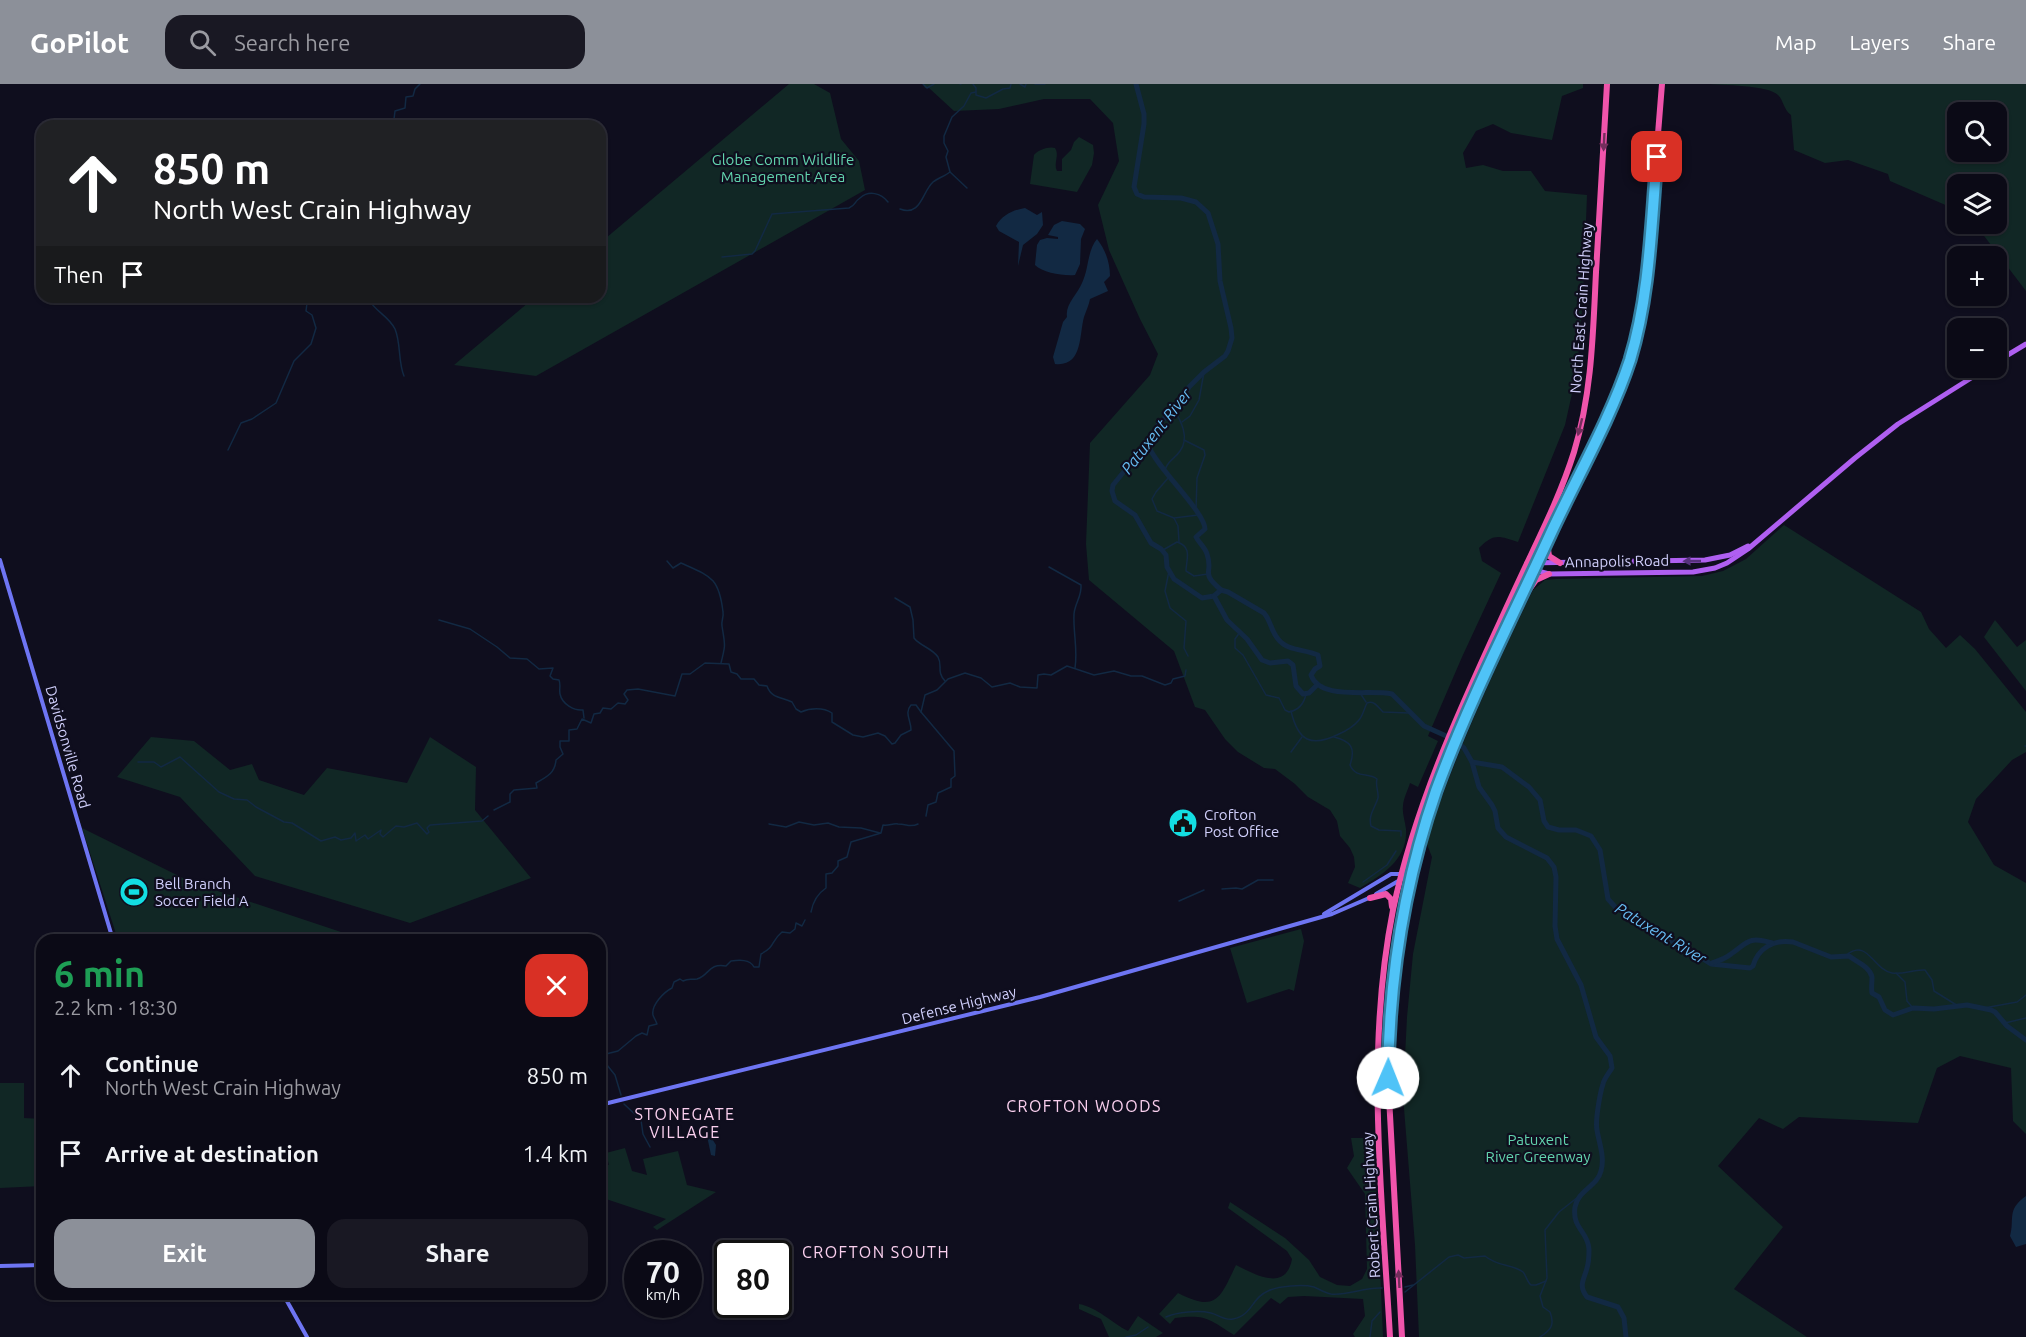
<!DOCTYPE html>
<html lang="en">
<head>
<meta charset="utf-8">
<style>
  body { margin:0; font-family:Ubuntu,sans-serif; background:#191823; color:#f1f3f6; height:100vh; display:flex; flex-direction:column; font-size:22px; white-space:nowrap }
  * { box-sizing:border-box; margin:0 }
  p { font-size:20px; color:#9a9aa1 }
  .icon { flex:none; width:33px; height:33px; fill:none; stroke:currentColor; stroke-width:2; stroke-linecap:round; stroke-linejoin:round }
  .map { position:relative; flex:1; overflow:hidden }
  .sheet { position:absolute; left:36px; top:850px; width:570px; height:366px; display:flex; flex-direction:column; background:#0b0a16; border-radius:18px; box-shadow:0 2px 4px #0004,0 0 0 2px #2b2b35 }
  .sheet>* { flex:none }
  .guide { position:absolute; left:36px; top:36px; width:570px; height:183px; border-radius:18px; box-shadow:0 2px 4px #0004,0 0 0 2px #2b2b35; background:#202124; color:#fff; overflow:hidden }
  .tools { position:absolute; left:1947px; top:18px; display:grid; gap:12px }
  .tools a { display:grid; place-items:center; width:60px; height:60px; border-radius:12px; background:#0b0a16; box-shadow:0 2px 4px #0004,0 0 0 2px #2b2b35; font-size:30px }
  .speed { position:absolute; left:624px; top:1156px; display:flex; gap:12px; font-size:30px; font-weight:700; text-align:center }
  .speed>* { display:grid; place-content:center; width:78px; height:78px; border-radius:50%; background:#0b0a16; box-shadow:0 2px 4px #0004,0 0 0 2px #2b2b35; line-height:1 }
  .speed small { font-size:15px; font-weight:400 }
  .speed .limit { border:3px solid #111; border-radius:9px; background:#fff; color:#111 }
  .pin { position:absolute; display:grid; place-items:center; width:51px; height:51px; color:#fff; margin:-26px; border-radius:12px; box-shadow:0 3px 9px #0006 }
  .me { position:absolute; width:66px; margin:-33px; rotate:1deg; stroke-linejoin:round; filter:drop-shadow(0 0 4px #0008) }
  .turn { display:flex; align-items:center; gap:21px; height:126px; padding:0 18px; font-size:27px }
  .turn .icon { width:78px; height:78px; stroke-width:2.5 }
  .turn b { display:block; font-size:42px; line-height:51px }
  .then { display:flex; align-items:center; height:57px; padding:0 18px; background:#0003; gap:12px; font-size:22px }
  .round { display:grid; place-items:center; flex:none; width:63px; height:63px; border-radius:18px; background:#191823 }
  .overview { display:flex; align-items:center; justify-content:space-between; height:102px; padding:0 18px }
  h1 { font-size:36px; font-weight:700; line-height:45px; color:#1e9e55 }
  .action { display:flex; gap:12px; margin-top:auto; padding:12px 18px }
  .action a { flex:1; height:69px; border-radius:18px; background:#8c9099; color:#fff; font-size:24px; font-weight:700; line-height:69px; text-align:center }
  .action a+a { background:#191823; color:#f1f3f6 }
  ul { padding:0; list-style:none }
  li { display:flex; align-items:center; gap:18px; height:78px; padding:0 18px }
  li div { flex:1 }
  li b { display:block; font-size:22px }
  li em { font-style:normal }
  header { display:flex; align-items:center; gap:36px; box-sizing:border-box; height:84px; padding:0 30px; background:#8c9099; color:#fff }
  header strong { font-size:28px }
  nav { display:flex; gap:33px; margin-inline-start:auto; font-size:21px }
  .search { width:420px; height:54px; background:#191823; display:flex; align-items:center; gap:15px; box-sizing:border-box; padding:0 21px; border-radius:18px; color:#9a9aa1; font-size:22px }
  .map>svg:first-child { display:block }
  .green { fill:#112725; fill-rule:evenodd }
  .water { fill:#122943 }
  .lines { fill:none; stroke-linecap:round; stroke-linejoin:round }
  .stream { stroke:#122943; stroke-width:1.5 }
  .river { stroke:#122943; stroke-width:5 }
  .secondary { stroke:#6e75f3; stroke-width:4 }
  .primary { stroke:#af5ff1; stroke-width:5 }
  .highway { stroke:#f054ab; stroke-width:6 }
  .oneway { fill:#742e5d }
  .oneway2 { fill:#57327d }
  .route-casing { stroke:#337fa1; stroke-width:15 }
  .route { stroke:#4fc3f7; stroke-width:10 }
  .labels { text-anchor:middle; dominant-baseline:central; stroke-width:4.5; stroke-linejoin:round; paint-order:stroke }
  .park-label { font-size:15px; fill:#62d4ae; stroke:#0f0e1e }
  .street-label { font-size:15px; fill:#d0cffb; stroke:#0f0e1e }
  .poi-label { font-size:15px; fill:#d0cffb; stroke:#0f0e1e; text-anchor:start }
  .water-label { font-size:16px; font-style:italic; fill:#66bcf2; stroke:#0f0e1e }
  .neighbourhood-label { font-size:16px; letter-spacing:1.5px; fill:#fbd0ef; stroke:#0f0e1e }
</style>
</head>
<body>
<header>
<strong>GoPilot</strong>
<div class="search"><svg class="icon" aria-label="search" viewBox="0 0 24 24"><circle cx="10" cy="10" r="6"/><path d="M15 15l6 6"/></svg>Search here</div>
<nav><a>Map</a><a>Layers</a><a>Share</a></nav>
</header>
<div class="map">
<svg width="2026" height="1253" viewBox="0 0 2026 1253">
  <rect width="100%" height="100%" fill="#0f0e1e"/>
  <g class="green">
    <path d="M789 0H814L830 9 841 55 859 77 865 106 536 292 454 281 535 213H600V159Z"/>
    <path d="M923 0H1583V4L1562 12 1552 56 1511 49 1493 40 1476 47 1463 69 1466 84 1483 81 1503 87H1531L1545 107 1587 111 1583 214 1577 287 1565 341 1518 458C1499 452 1494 449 1479 464L1482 477 1501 489 1462 573 1428 652 1438 657 1418 703 1410 699C1408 706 1403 715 1403 722 1402 729 1405 737 1406 745 1408 775 1383 791 1360 804L1348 799 1355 783 1354 773 1350 764 1340 752 1337 737 1330 726 1308 713 1295 700 1275 685 1264 684 1238 668 1225 655 1205 626 1195 623 1174 567 1089 496 1086 460 1090 359 1150 291 1158 270 1140 235 1109 166 1098 121 1119 77 1113 39 1090 15H1044L999 25 954 27 929 4H925Z"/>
    <path d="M1706 0H2026V207L1975 140H1996V100H1958L1957 126 1890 97 1888 90 1848 76 1825 79 1794 66 1791 31C1783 25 1784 17 1778 11 1768 1 1722 1 1706 0ZM1958 28H1996V68H1958Z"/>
    <path d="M1079 53 1093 61 1094 69 1092 81 1077 108 1030 100 1034 71C1038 66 1049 62 1055 64 1060 71 1053 79 1057 87H1062V75L1071 66 1074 58Z"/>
    <path d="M1784 441 1921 528 1929 545 1946 564 1960 551 1975 565 2026 628V668L2012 676 1976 715 1968 738 1994 781 2026 799V1050L2013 1037 2011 984 1960 972 1937 984 1918 1039 1799 1033 1783 1045 1759 1034 1718 1082 1783 1143 1734 1205 1807 1253H1419L1415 1161 1403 1012 1407 933 1413 870 1432 773 1426 758C1455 671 1493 588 1533 506L1545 496 1556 495 1702 492 1723 487 1746 475Z"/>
    <path d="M1995 536 2017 563 2026 556V607L1984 553Z"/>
    <path d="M151 653 194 657 230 686 252 680 259 696 304 711 327 684 407 699 430 653 476 683 475 726 531 794 410 839 255 792 180 713 117 693Z"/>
    <path d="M82 744 191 798 359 854 378 856H118Z"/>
    <path d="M1301 845 1304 857 1294 907 1289 905 1247 919 1230 864Z"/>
    <path d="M0 999H24V1034L42 1035V1102L0 1104Z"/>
    <path d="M1351 1054H1366L1370 1059 1377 1113 1383 1253H1355L1353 1250 1365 1232 1363 1215 1304 1212 1288 1213 1280 1220 1271 1214 1234 1251C1209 1235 1206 1230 1175 1234L1170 1240 1159 1230 1178 1209C1217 1229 1220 1214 1236 1181 1256 1191 1286 1208 1292 1175L1287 1167 1228 1124 1230 1118 1285 1154 1309 1176 1320 1193 1337 1201 1350 1202 1362 1195 1367 1185 1365 1110 1347 1084 1354 1072Z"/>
    <path d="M625 1064 632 1087 647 1091 643 1075 678 1067 687 1101 716 1108 657 1146 653 1143 666 1135 600 1113V1079L609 1081 606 1069Z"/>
    <path d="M1079 1220C1099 1224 1110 1238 1128 1247L1138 1232 1163 1249 1156 1253H1109L1101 1235 1079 1225Z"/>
  </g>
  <g class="water">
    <path d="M1025 124 1037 131 1042 128 1043 141 1037 150 1023 161 1018 182 1019 158 999 147 996 142C1002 131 1013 126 1025 124Z"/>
    <path d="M1062 137 1080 140 1085 145 1081 155 1080 180 1075 191C1063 192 1043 189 1035 181L1037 161 1040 156 1047 154 1058 155V153L1048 151 1054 141Z"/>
    <path d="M1097 155C1105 165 1110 178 1110 192L1104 198 1108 207 1090 215C1089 221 1086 227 1084 233 1079 251 1083 283 1055 280L1053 273 1063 238 1067 233C1065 220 1077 211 1082 199 1089 185 1087 167 1097 155Z"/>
    <path d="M707 1052 711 1053 716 1061 715 1072 711 1071Z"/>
    <path d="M2026 1112V1160L2016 1163 2010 1152C2015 1135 2006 1126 2026 1112Z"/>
  </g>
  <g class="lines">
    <g class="stream">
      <path d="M923 0 927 4 934 0"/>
      <path d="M960 0H961"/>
      <path d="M973 0 976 4V11L986 14 1003 5 1010 4 1011 0"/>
      <path d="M1020 0 1025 3 1026 0"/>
      <path d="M1035 0H1045"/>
      <path d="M389 42 394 35 395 27 405 24 406 13 413 12 415 5 420 0"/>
      <path d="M950 88 967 104"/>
      <path d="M900 125C921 133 922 108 933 98 938 94 945 92 950 88L946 73 948 67 944 59V52L952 33 964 22 971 9 976 8"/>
      <path d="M722 173 752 170 755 167 772 130 849 124C856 121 854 118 860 114 869 106 881 109 888 118"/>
      <path d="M367 213C376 229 388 231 395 245 401 259 398 278 404 292"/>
      <path d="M1182 338 1190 332 1199 316 1204 288"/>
      <path d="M1184 356 1204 366 1205 371 1197 394 1196 426"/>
      <path d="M228 366 241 339 252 335 276 319 294 277 311 260 316 244 312 231 306 227 307 219 305 213"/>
      <path d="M1165 386C1168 376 1175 375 1180 367 1190 354 1181 336 1173 325"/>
      <path d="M1169 393 1156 408 1152 415 1157 427 1174 434 1198 431"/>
      <path d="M1174 434 1178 442 1179 458"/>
      <path d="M1163 466 1177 458C1193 463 1186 476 1186 487L1194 492 1208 490"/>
      <path d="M667 477 673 484 681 479C710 492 719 493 723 528 724 533 721 537 722 542 725 562 726 559 721 579"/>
      <path d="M1049 483 1081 501C1082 512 1075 519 1074 530 1073 548 1078 566 1075 584"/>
      <path d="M1169 487 1165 507 1170 524 1186 537 1184 564 1188 572"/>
      <path d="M895 514 910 523 913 536 914 554C920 562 932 564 938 573 943 582 936 587 945 597"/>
      <path d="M439 536 470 545 497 563 510 574 527 575 539 585 553 584 550 592 553 595 559 596C561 601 559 605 560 610 562 620 574 627 583 626L584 634"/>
      <path d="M1240 548 1235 555V564L1243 571 1266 611 1279 614 1285 626 1289 628C1299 626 1304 620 1306 610"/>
      <path d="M1360 609 1366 618"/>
      <path d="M1291 627C1298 657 1311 664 1339 650 1346 647 1354 642 1359 636 1363 631 1364 625 1367 619 1374 616 1378 623 1383 628L1409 629"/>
      <path d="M1334 653C1351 657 1356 664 1350 681 1356 695 1368 688 1377 695 1375 702 1379 708 1378 714 1375 724 1368 731 1371 742L1379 746 1401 747V752"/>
      <path d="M2025 662H2026"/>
      <path d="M1291 668 1302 653"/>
      <path d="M138 678H154L161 683 180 673 219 708 234 715 247 716 256 723 284 738 292 739 321 757 335 753 341 756 351 754 355 749 356 757 365 751 368 755 381 746 380 750 383 753 396 742 404 743 417 739 427 750 429 748 427 744 430 741 482 737 488 732"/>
      <path d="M494 726 510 718V710L514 706 537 704 536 699C547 693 555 689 556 676L563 670 560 663V657H569V646L577 645 582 635 591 639 594 630 600 629 603 624 611 625 618 619 625 620 628 616 624 610 627 606 638 605 675 612 682 590H690L705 579 729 580 731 588 737 590 741 595H754L759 601 767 602C771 614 781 613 792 618L796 625 801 628C810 624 823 623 832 629V638L853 651 863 653 878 649 885 652 892 660 895 659 901 651 911 646C911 636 904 629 911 621H916L921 628"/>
      <path d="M926 732 928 721 936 718 938 709 951 703V695L955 692 954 667 921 628 925 611 937 606 948 595 965 589 981 594 992 603 1010 599 1020 603 1037 604 1038 591 1044 590 1051 591 1067 582 1094 591 1114 587 1131 592H1142L1165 601 1171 599 1173 595 1185 592 1186 586"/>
      <path d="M769 740 786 743 799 738 814 741 828 739 839 743 861 744 880 749"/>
      <path d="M1363 798 1387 781 1396 767"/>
      <path d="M1222 805 1236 804 1242 805 1258 796H1273"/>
      <path d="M1179 817 1204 806"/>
      <path d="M811 828C813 817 817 810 826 804V790L832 789 838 782V777L847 773 851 758 881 749 883 741C889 742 893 739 898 740 907 740 910 744 918 740"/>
      <path d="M100 850 108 854"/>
      <path d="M1845 872C1868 853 1872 885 1892 889 1903 891 1914 885 1925 886L1932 896 1934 907 1958 922"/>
      <path d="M1896 889 1905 898 1907 917 1913 924"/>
      <path d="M1984 924 2017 918 2026 911"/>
      <path d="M2005 939 2026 934"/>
      <path d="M603 976 615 991 621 1011"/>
      <path d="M600 978 606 970 618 967 636 952 642 949 647 951 649 942 657 940C656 937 654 934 653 931 651 921 664 908 672 904L674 898 680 895 683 897C689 894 691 896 697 895 710 891 708 879 726 882L731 877C739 876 750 875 754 883H759L761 870C776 862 770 858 782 848L790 849 795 845 796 839 802 842 805 836"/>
      <path d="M624 1020 641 1036 643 1050 650 1063"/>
      <path d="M1405 1203 1413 1201"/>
      <path d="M1405 1208 1449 1173 1458 1171 1464 1174 1485 1172C1498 1183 1512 1180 1523 1188 1526 1191 1527 1198 1531 1201H1536L1546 1197"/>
      <path d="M1166 1233C1177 1228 1199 1226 1211 1229 1219 1231 1225 1237 1233 1235 1253 1231 1251 1214 1268 1207 1278 1202 1303 1200 1314 1203 1319 1205 1325 1209 1331 1210 1346 1212 1365 1203 1382 1204"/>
      <path d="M1126 1253 1136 1251 1148 1243"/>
      <path d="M1370 1253 1372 1237 1380 1228"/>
      <path d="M1540 1253C1551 1246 1555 1241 1550 1228L1543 1223 1540 1212 1547 1194 1545 1146 1559 1128 1578 1113"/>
    </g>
    <g class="river">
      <path d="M1136 0 1144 30V40L1134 103 1137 110 1144 113 1181 114 1196 118 1208 129 1218 160 1220 197 1231 244 1232 254 1228 267 1225 272 1204 288 1189 303 1177 321 1158 341 1144 366 1135 374 1113 401 1112 407 1115 417 1135 431 1151 459 1161 465 1166 471 1167 483 1174 495 1202 514 1214 512 1221 506 1228 508 1264 529C1271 537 1271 547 1278 555 1287 567 1304 565 1318 571L1320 582 1315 585 1311 591C1320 617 1370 605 1392 610L1424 642 1453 655 1464 664 1472 678 1479 703 1492 721 1495 727 1498 744 1506 753 1547 774 1554 783 1556 793 1555 842 1557 855 1581 901 1596 953 1610 972 1612 984C1609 989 1604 995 1603 1000 1600 1009 1595 1037 1597 1046 1599 1059 1605 1073 1601 1087 1597 1103 1578 1106 1575 1123 1572 1145 1588 1147 1589 1165 1589 1171 1589 1178 1587 1184 1584 1196 1578 1201 1587 1213L1618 1223 1624 1234 1626 1253"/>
      <path d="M1148 361C1156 383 1205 428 1205 445L1196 453C1199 459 1205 463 1207 470 1214 490 1199 487 1221 506"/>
      <path d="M1214 512 1227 536 1247 555 1262 576 1270 579 1288 577 1293 581 1296 602 1303 610 1309 609 1317 601"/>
      <path d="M1472 678 1502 683 1529 703 1540 716 1544 737 1548 743 1559 746H1576L1591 752 1600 766 1608 815 1617 825 1637 834 1652 847 1687 865 1711 880 1750 884 1753 882C1758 864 1774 855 1793 858L1831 873 1849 872C1857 878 1870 883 1872 893 1872 899 1871 904 1872 909L1879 913 1885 926 1893 931 1913 924 1934 925 1967 921 1991 926 1995 928 2007 942 2026 956"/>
      <path d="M1712 879C1718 877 1725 875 1731 870 1748 858 1748 852 1772 859"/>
    </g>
    <g class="secondary">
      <path d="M0 476 113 856"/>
      <path d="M1376 810 1400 796 1411 786"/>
      <path d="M1324 830 1391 790H1402"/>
      <path d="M600 1021 1040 913 1332 830 1369 814"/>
      <path d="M0 1182 42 1181"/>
      <path d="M283 1210 307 1253"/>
    </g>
    <g class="primary">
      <path d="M1996 278 2026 260"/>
      <path d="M1527 479 1534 486 1549 490 1693 488 1715 484 1727 479 1748 465 1855 374 1898 340 1987 284"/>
      <path d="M1527 479 1705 476 1730 471 1748 462"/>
    </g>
    <g class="highway">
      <path d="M1547 459 1549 472 1560 479"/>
      <path d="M1528 507 1536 496 1549 490"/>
      <path d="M1370 814 1386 810 1391 815 1392 823"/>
      <path d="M1390 1253C1382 1111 1365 967 1393 826 1417 712 1467 610 1515 505 1536 459 1559 416 1574 368 1592 309 1593 249 1596 188 1600 125 1603 63 1607 0"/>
      <path d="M1402 1253 1388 994 1392 908 1403 829 1419 763 1449 674 1534 486 1605 336 1629 277 1640 234 1647 187 1662 0"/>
    </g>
  </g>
  <defs><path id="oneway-solid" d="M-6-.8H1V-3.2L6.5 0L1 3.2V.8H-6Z" transform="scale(1.5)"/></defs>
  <g class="oneway">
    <use href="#oneway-solid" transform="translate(1604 58) rotate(93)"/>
    <use href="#oneway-solid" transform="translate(1580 343) rotate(104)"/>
    <use href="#oneway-solid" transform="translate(1399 1195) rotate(-93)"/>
  </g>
  <use class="oneway2" href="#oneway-solid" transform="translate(1692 477) rotate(179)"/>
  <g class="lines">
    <g class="route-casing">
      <path id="route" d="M1388 994C1389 896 1404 799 1436 707 1468 619 1512 534 1551 449 1577 393 1611 334 1630 276 1650 210 1651 141 1657 73"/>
    </g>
    <use href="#route" class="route"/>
  </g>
  <defs>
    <g id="civic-disc" transform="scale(1.5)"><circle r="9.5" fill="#13dee2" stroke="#0f0e1e"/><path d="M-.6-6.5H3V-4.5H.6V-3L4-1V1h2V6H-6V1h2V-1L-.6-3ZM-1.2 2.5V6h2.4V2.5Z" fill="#111"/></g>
    <g id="stadium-disc" transform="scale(1.5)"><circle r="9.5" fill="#13dee2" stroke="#0f0e1e"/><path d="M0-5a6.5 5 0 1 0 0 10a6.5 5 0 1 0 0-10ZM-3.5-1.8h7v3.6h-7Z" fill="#111"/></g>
  </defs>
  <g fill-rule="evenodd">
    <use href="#civic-disc" x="1183" y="739"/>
    <use href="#stadium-disc" x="134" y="808"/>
  </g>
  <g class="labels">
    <g class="park-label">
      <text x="783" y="75">Globe Comm Wildlife<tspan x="783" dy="17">Management Area</tspan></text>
      <text x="1538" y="1055">Patuxent<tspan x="1538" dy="17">River Greenway</tspan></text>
    </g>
    <g class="street-label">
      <text transform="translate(1581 224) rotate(-86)">North East Crain Highway</text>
      <text transform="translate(1617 477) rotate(-1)">Annapolis Road</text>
      <text transform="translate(68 663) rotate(74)">Davidsonville Road</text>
      <text transform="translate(959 921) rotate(-14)">Defense Highway</text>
      <text transform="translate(1371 1121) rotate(-93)">Robert Crain Highway</text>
    </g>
    <g class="poi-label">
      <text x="1204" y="730">Crofton<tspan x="1204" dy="17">Post Office</tspan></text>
      <text x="155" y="799">Bell Branch<tspan x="155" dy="17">Soccer Field A</tspan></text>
    </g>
    <g class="water-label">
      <text transform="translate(1156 347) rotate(-52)">Patuxent River</text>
      <text transform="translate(1661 849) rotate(31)">Patuxent River</text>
    </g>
    <g class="neighbourhood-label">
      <text x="1084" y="1022">CROFTON WOODS</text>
      <text x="685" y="1030">STONEGATE<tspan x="685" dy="18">VILLAGE</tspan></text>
      <text x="876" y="1168">CROFTON SOUTH</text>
    </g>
  </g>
</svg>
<div class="tools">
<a><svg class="icon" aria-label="search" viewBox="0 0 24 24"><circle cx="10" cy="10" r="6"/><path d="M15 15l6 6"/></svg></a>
<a><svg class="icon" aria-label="layers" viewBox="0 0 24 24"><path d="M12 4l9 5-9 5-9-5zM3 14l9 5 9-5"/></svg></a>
<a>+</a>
<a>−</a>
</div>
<div class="speed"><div>70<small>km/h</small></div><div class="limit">80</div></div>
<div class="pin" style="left:1657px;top:73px;background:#d93025"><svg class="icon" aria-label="arrive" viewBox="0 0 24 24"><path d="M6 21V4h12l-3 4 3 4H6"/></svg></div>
<svg class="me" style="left:1388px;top:994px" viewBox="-20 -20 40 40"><circle r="19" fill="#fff"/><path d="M0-13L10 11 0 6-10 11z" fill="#4fc3f7"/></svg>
<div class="guide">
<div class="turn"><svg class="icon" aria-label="ahead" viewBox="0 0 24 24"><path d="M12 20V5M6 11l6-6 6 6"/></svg><div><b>850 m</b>North West Crain Highway</div></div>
<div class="then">Then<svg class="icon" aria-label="arrive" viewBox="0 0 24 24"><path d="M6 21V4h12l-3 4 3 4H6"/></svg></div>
</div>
<section class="sheet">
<div class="overview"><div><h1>6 min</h1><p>2.2 km · 18:30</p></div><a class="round" style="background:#d93025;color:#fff"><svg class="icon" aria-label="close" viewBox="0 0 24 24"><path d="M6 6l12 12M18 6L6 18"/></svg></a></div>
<ul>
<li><svg class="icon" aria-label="ahead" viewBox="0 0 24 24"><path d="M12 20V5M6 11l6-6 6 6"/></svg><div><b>Continue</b><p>North West Crain Highway</p></div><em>850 m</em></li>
<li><svg class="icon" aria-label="arrive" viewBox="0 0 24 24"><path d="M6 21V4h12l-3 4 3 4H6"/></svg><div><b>Arrive at destination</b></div><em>1.4 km</em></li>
</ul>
<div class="action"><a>Exit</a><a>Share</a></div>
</section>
</div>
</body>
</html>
